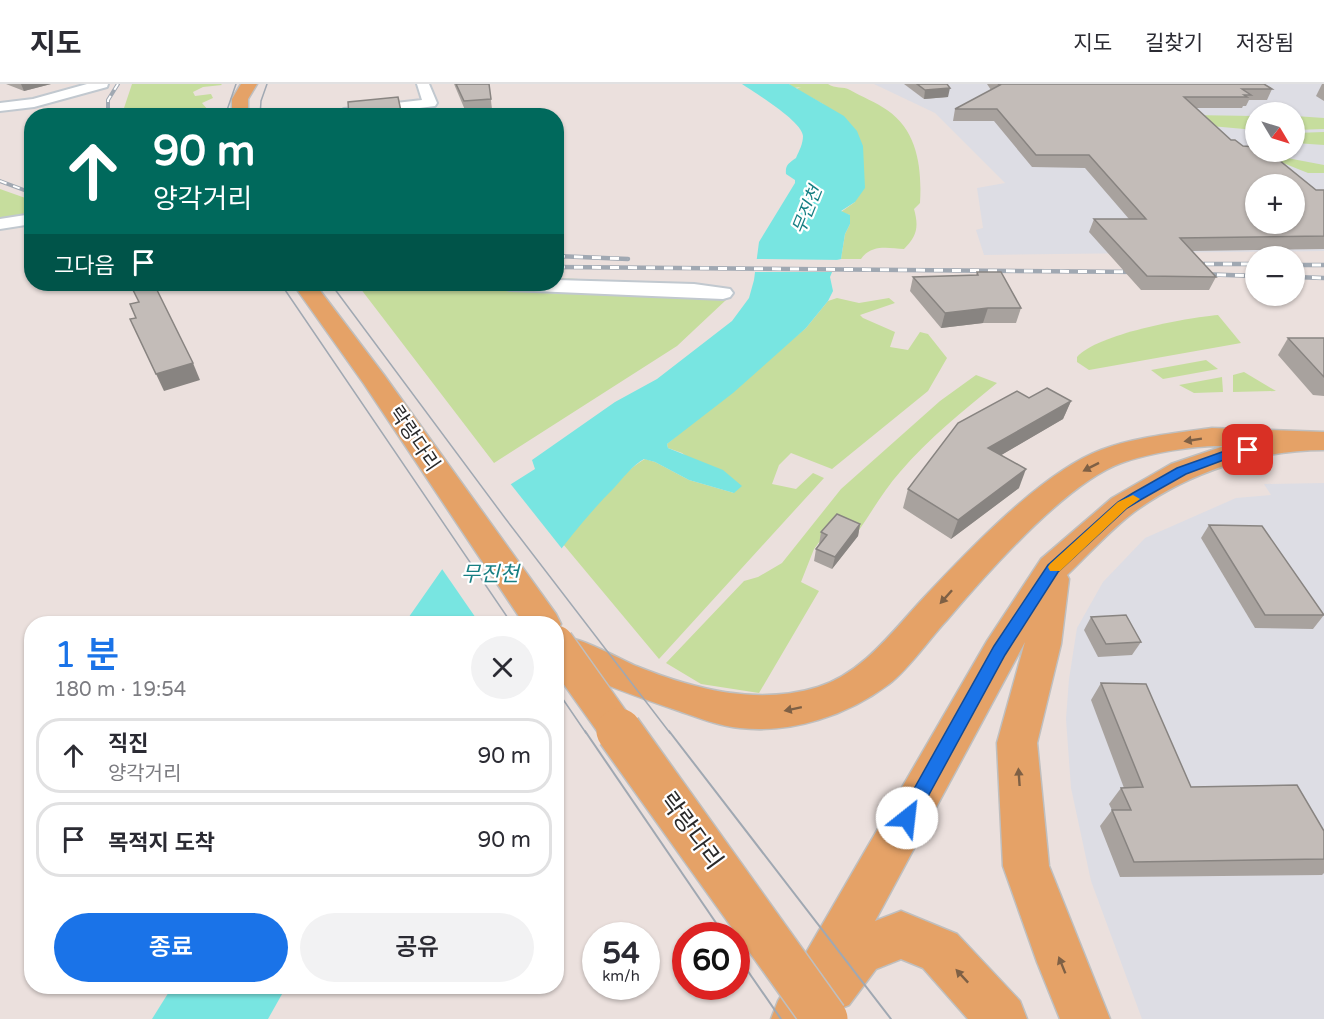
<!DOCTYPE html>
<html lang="ko">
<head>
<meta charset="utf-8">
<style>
  body { margin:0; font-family:"Varela Round","Noto Sans KR",sans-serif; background:#f2f2f3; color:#2b2b33; height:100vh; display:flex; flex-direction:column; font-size:22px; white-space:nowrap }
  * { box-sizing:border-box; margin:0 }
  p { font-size:20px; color:#7c7c81 }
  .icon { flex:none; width:33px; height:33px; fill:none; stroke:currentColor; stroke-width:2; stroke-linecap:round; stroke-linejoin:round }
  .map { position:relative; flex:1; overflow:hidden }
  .panel { position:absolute; left:24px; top:532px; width:540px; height:378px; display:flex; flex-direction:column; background:#fff; border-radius:24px; box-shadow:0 2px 4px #0004 }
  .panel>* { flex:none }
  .top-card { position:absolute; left:24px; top:24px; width:540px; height:183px; border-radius:24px; box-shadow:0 2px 4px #0004; background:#00695c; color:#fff; overflow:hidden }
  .needle { width:39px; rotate:128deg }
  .controls { position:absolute; left:1245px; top:18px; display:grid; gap:12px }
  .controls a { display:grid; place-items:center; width:60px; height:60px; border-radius:50%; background:#fff; box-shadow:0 2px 4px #0004; font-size:30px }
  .speed { position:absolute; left:582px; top:838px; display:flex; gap:12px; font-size:30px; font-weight:700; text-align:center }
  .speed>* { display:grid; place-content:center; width:78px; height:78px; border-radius:50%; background:#fff; box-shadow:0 2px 4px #0004; line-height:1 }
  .speed small { font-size:15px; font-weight:400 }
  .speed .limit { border:9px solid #d22; background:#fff; color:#111 }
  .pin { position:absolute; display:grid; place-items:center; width:51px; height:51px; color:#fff; margin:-26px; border-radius:12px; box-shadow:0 3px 9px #0006 }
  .me { position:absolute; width:66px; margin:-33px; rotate:29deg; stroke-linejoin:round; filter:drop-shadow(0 0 4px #0008) }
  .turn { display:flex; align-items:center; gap:21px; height:126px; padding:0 30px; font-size:27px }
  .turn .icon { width:78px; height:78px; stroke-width:2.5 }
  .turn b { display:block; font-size:42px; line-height:51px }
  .then { display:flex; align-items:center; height:57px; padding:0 30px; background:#0003; gap:12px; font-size:22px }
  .round { display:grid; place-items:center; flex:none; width:63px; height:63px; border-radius:32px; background:#f2f2f3 }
  .summary { display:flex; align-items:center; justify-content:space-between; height:102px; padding:0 30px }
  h1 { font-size:36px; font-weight:600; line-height:45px; color:#1a73e8 }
  .button { display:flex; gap:12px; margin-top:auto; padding:12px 30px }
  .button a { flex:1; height:69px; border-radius:36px; background:#1a73e8; color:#fff; font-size:24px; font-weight:600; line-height:69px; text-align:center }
  .button a+a { background:#f2f2f3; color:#2b2b33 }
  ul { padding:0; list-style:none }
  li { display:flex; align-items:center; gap:18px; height:75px; margin:0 12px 9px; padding:0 18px; border:3px solid #e1e1e2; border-radius:24px }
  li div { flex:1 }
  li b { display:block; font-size:22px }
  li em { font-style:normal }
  header { display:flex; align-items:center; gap:36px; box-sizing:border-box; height:84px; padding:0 30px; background:#fff; border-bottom:2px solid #e1e1e2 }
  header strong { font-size:28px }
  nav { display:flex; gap:33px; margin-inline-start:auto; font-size:21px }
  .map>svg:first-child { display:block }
  .industrial { fill:#dddde4; fill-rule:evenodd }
  .green { fill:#c6dd9d }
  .water { fill:#78e5e1 }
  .pier { fill:#ebe0dd }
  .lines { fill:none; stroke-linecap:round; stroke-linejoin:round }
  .minor-casing { stroke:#c1c8cf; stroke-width:4 }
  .primary-casing { stroke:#bfbfbf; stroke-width:3 }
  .minor { fill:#fff; fill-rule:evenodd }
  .primary { fill:#e5a267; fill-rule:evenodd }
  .tram-far1 { stroke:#a0a8b2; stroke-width:1.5 }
  .tram { stroke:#a0a8b2; stroke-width:2 }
  .rail-far1-casing { stroke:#a0a8b2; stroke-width:4 }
  .rail-casing { stroke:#a0a8b2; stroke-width:4.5 }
  .rail-far1 { stroke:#fff; stroke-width:2; stroke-dasharray:7; stroke-linecap:butt }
  .rail { stroke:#fff; stroke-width:3; stroke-dasharray:9; stroke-linecap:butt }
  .primary-bridge-far1-casing { stroke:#bfbfbf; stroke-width:38; stroke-linecap:butt }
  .primary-bridge-casing { stroke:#bfbfbf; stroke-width:48; stroke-linecap:butt }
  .primary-bridge-far1 { stroke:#e5a267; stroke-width:35 }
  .primary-bridge { stroke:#e5a267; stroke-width:45 }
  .wall { fill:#a8a29e }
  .shaded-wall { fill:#888481 }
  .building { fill:#c3bcb8; stroke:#888481; stroke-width:1.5; fill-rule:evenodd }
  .oneway { fill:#7e6045 }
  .route { fill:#1a73e8; stroke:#114b97; stroke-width:1.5 }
  .slow { fill:#f59e0b }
  .labels { text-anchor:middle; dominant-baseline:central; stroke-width:4.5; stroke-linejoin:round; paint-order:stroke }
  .far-water-label { font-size:18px; font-style:italic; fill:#177f83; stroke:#fff }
  .street-label { font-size:20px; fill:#2a2a2a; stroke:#fff }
  .water-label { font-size:21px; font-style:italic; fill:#177f83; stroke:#fff }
  .near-street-label { font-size:24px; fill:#2a2a2a; stroke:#fff }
</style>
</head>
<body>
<header>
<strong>지도</strong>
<nav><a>지도</a><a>길찾기</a><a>저장됨</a></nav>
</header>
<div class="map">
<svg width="1324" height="935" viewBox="0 0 1324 935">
  <rect width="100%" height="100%" fill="#ebe0dd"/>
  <g class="industrial">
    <path d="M874 0H1324V167L984 171 976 146 983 144 977 104 1005 99 935 29ZM1256 28H1294V68H1256ZM1256 100H1294V140H1256Z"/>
    <path d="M1324 399V935H1142L1091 797 1071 704 1066 635 1069 595 1077 544 1103 498 1145 454 1236 414 1271 411 1264 400Z"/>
  </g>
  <g class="green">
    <path d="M132 0H221L222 1 203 3 193 8 195 12 211 10 213 14 202 19 208 26 196 31H126L124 24Z"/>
    <path d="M789 0H828C835 5 843 2 850 6 862 13 876 18 887 26 918 47 922 85 920 119L914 125C919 143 917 152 904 165 888 164 871 160 861 175H841L845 150 850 140V131L841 128 855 118 823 20 796 5 801 3 794 4Z"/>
    <path d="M1189 31 1255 32V46L1189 40Z"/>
    <path d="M1295 32 1324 34V45L1295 46Z"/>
    <path d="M1324 48V61L1295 59V49Z"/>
    <path d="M1256 68 1324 81V89H1308Z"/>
    <path d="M0 105 31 116V131L0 138Z"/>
    <path d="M557 194 686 200 726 216 677 262 494 379 357 200H556Z"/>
    <path d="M837 214 859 219 889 214 895 219 860 231 863 234 895 248 890 263 908 266 920 248 928 250 947 274 928 307 832 385 791 369 779 381 772 400 796 405 813 389 824 394 659 575 563 460C582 438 620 388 645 375L655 378 689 396 734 409 682 369 668 364 667 360 806 244 828 217Z"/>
    <path d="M1218 231 1241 259 1089 286 1077 278V273C1097 250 1185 234 1218 231Z"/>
    <path d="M1206 276 1218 285 1163 295 1151 286Z"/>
    <path d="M1244 288 1276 307 1233 308V291Z"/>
    <path d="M976 291 997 299C963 327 929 354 900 388 884 406 871 429 857 449L833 440 814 465 801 498 819 507 759 609 701 600 666 579 744 497 758 493 782 479 841 405 940 317Z"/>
    <path d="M1222 293 1223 308 1194 309 1179 301Z"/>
  </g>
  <g class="water">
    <path d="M742 0H789L844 32 857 47 863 62 865 104 855 118 841 127 850 131V140L845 150 841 175 837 176 830 193 833 207 828 217 806 244 733 309 667 360 668 364 723 386 742 402 734 409 689 396 655 378 644 375C632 382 623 394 614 404 573 445 541 492 507 540H404L494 411 535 385 532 376 615 318 657 295 732 237 749 214 754 196 759 158 795 99V96L786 90C785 81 789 79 796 74 799 67 803 60 803 52 802 37 755 9 742 0Z"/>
    <path d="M172 903H286L268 935H152Z"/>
  </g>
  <g class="pier">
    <path d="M753 175 844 176 840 178 835 188H752Z"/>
    <path d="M509 398 563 466 511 540H480L440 482 491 409Z"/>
  </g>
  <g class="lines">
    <g class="minor-casing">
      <g id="minor">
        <path d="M87 0H108L107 3 34 23 0 27V19L33 15Z"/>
        <path d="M417 0H429L437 19 435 22 358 32H339L337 29 344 25 422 16Z"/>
        <path d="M32 130V140L0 145V135Z"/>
        <path d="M556 196 694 200 730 205 733 209 730 213 723 215 510 206 503 204 500 200H556Z"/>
      </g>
    </g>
    <g class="primary-casing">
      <g id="primary">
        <path d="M241 0H257L248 15V32H232V15Z"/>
        <path d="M293 200H315L384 291 556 530 561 540 556 548V540H524L364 300Z"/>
        <path d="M1212 344 1324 348V366C1257 366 1189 388 1134 428 1110 446 1089 470 1067 491L1069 495 1061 560 1037 659 1049 782 1110 935H1060L1037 878 1003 782 997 659 1025 558 875 837 901 827 957 850 1020 917 1027 935H968L923 884 901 875 876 885 849 921 831 928 828 927 824 935H771L778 917 987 557 1041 475 1112 414 1171 380 1224 362C1195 361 1149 369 1121 379 1066 399 986 490 947 536 930 554 908 586 889 600 848 631 792 650 740 644 719 642 699 634 679 627 637 613 597 598 556 580V553C572 548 620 575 636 582 693 605 757 622 818 603 860 590 889 552 918 520 963 472 1040 389 1101 366 1134 353 1177 349 1212 344Z"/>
      </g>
    </g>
    <use href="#minor" class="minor"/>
    <use href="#primary" class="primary"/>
    <g class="tram-far1">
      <path d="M225 32 236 0"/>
      <path d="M260 32 261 17 267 0"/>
      <path d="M281 200 512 540"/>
      <path d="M331 200 505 434 670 649"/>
      <path d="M556 605 586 649"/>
    </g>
    <g class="tram">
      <path d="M585 647 725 852"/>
      <path d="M669 647 891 935"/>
      <path d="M736 870 781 935"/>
    </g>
    <g class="rail-far1-casing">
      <g id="rail-far1">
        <path d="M108 32V16L118 0"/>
        <path d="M0 97 32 109"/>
      </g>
    </g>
    <g class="rail-casing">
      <g id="rail">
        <path d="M28 107 32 109"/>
        <path d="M556 172 628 175"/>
        <path d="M1187 180H1256"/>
        <path d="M1294 181H1324"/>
        <path d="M556 183 1142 188"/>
        <path d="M1199 190 1256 192"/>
        <path d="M1294 193 1324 194"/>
      </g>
    </g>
    <use href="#rail-far1" class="rail-far1"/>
    <use href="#rail" class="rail"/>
    <g class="primary-bridge-far1-casing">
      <path id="primary-bridge-far1" d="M556 559 620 649"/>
    </g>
    <g class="primary-bridge-casing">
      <path id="primary-bridge" d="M619 647 825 935"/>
    </g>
    <use href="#primary-bridge-far1" class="primary-bridge-far1"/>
    <use href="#primary-bridge" class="primary-bridge"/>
  </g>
  <g class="wall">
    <path d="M6 0H51L24 7Z"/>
    <path d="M454 0H489L492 25 465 26Z"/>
    <path d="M904 0H947L948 13 924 15Z"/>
    <path d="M987 0H1264L1272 5 1267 16H1249L1246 22H1243L1242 24H1196L1231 56 1316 106H1324V165L1192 167 1216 193 1209 206H1141L1089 148 1094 135H1129L1085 84 1032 83 994 37H953L955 25 991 6Z"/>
    <path d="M1322 0H1324V17L1316 12Z"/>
    <path d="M977 188 1021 224 1016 239H983L941 244 910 207 913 193 976 191Z"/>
    <path d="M1288 254H1324V312L1313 311 1278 271Z"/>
    <path d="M1029 314 1071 317 1063 335 1001 371 1019 404 951 455 903 424 908 405Z"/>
    <path d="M860 440 858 452 832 485 814 477 816 465 819 460 821 448Z"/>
    <path d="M1209 441 1324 531 1313 545 1255 544 1201 454Z"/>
    <path d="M1091 533 1141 558 1132 571 1098 573 1084 546Z"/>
    <path d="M1101 599 1191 703 1324 747V789L1322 791 1120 793 1100 742 1112 726 1109 720 1121 704H1124L1091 616Z"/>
  </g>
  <g class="shaded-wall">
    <path d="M21 0H51L24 7Z"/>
    <path d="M950 4 948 13 924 15 925 6Z"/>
    <path d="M988 224 983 239 941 244 945 229Z"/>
    <path d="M193 279 200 296 164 307 156 290Z"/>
    <path d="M1071 317 1063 335 981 383 988 364Z"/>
    <path d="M1026 385 1019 404 951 455 958 436Z"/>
    <path d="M860 440 858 452 832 485 835 473Z"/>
  </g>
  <g class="building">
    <path d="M456 0H489L491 15 464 17Z"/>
    <path d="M917 0H947L950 4 925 6Z"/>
    <path d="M998 0H1264L1272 5H1242L1251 11H1244L1247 13H1184L1231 56H1235L1243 62 1256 63V68H1269L1316 106H1324V152L1180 154 1216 193 1147 192 1094 135H1146L1089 71H1036L997 25H955L1000 1ZM1256 100H1294V140H1256Z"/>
    <path d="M398 13 402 32H349L348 18Z"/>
    <path d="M977 188H1001L1021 224H988L945 229 913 193 978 191Z"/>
    <path d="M130 200H154L193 279 156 290 130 235 136 234 130 220 139 218Z"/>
    <path d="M1288 254H1324V293Z"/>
    <path d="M1047 304 1071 317 988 364 1026 385 958 436 908 405 958 339 1017 307 1029 314Z"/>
    <path d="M837 430 860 440 835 473 816 465 827 451 821 448Z"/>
    <path d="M1209 441 1262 442 1324 531H1265Z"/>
    <path d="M1126 531 1141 558 1106 560 1091 533Z"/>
    <path d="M1101 599 1146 600 1191 703 1297 701 1324 747V775L1134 778 1112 726H1131L1121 704 1143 703Z"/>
  </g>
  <defs><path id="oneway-solid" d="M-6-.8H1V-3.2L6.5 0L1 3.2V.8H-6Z" transform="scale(1.5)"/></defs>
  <g class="oneway">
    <use href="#oneway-solid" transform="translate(1193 356) rotate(171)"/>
    <use href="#oneway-solid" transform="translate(1091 383) rotate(153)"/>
    <use href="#oneway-solid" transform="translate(946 513) rotate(132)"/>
    <use href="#oneway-solid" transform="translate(793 625) rotate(168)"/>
    <use href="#oneway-solid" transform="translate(1019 693) rotate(-94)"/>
    <use href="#oneway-solid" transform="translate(1062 881) rotate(-112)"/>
    <use href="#oneway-solid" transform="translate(962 892) rotate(-133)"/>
  </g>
  <path class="route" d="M1248 362 1253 363V369L1229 374 1186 390 1142 415 1127 424 1058 488 1005 571 913 740 907 742 901 740 898 734 901 728 994 562 1048 481 1118 418 1133 409 1177 384 1222 368Z"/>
  <path class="slow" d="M1133 411 1140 415 1127 424 1060 487H1050L1048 483 1050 480 1118 418Z"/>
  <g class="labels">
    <g class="far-water-label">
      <text transform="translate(807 126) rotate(-68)">무진천</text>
    </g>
    <g class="street-label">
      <text transform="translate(414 355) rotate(56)">락랑다리</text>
    </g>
    <g class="water-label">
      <text x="490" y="490">무진천</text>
    </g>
    <g class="near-street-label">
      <text transform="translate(691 747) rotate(54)">락랑다리</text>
    </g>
  </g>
</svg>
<div class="controls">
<a><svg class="needle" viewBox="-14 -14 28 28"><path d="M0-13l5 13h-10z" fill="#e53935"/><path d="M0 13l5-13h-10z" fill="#7c7c81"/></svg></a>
<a>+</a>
<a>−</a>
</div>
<div class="speed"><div>54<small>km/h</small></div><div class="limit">60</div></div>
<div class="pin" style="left:1248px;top:366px;background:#d93025"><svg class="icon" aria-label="arrive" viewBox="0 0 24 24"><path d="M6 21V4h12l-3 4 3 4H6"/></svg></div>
<svg class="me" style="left:907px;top:734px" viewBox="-20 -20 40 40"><circle r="19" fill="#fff"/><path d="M0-13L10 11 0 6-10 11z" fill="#1a73e8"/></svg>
<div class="top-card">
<div class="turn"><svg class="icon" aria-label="ahead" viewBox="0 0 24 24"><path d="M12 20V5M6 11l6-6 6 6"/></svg><div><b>90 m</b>양각거리</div></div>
<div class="then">그다음<svg class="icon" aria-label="arrive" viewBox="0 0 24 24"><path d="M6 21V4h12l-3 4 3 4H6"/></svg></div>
</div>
<section class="panel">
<div class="summary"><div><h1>1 분</h1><p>180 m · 19:54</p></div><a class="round"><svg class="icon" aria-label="close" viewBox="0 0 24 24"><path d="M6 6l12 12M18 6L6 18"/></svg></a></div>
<ul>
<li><svg class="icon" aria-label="ahead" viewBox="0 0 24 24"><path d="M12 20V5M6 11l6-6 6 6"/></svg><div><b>직진</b><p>양각거리</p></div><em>90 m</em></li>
<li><svg class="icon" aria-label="arrive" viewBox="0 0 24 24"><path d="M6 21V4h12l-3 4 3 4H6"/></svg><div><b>목적지 도착</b></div><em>90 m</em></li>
</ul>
<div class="button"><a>종료</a><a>공유</a></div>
</section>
</div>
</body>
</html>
